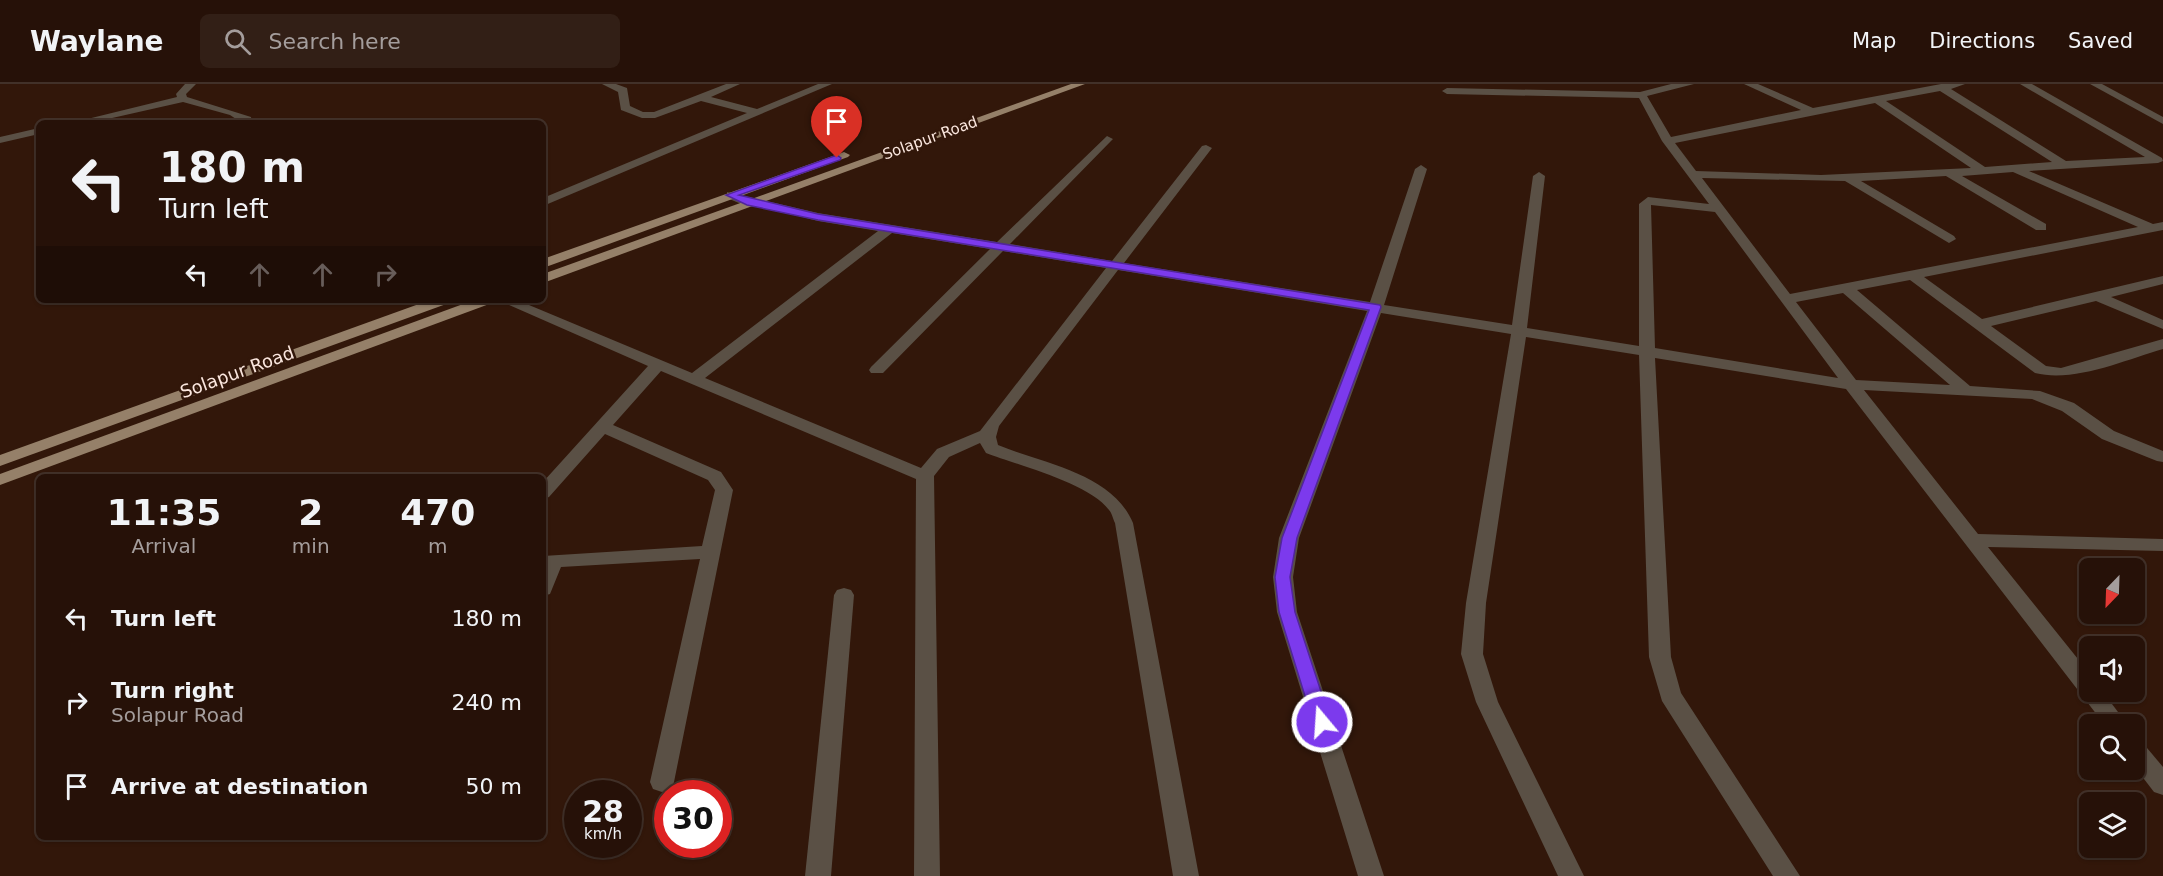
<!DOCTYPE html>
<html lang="en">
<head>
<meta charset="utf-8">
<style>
  body { margin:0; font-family:"DejaVu Sans",sans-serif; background:#321f16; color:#f1f3f6; height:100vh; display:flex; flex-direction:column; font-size:22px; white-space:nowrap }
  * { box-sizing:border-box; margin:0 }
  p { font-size:20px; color:#a49d9c }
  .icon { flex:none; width:33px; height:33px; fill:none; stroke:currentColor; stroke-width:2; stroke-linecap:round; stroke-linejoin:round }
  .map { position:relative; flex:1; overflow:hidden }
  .panel { position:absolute; left:36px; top:390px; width:510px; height:366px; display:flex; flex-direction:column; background:#261108; border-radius:9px; box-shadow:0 2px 4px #0004,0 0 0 2px #423129 }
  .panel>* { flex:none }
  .banner { position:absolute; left:36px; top:36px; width:510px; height:183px; border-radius:9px; box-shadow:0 2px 4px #0004,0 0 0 2px #423129; background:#261108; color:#f1f3f6; overflow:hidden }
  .needle { width:39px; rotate:203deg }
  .buttons { position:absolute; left:2079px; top:474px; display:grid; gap:12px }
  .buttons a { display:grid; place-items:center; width:66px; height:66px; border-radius:9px; background:#261108; box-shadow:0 2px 4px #0004,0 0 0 2px #423129; font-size:30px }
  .speed { position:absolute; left:564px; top:696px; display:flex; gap:12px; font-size:30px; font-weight:700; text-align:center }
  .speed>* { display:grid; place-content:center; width:78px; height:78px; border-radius:50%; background:#261108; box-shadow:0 2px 4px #0004,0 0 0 2px #423129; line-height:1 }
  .speed small { font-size:15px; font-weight:400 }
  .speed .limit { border:9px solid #d22; background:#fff; color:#111 }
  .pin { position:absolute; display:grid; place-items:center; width:51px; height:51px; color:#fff; margin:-62px -26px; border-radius:50% 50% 50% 0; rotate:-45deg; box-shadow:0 0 6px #0007 }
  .pin .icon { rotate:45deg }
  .me { position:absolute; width:66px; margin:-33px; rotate:342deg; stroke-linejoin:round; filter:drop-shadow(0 0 4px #0008) }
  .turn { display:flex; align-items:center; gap:21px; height:126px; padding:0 24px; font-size:27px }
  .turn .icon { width:78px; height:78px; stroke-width:2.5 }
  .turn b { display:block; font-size:42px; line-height:51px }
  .lanes { display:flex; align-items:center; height:57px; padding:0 24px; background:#0003; justify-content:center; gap:30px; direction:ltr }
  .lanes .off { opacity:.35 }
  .eta { display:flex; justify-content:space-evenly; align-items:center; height:102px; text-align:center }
  .eta b { font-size:36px; font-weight:700; line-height:42px }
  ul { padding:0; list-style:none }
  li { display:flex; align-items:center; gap:18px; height:84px; padding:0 24px }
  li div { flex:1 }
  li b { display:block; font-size:22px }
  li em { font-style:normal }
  header { display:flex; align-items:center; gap:36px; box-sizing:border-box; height:84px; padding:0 30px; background:#261108; border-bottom:2px solid #423129 }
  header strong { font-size:28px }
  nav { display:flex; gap:33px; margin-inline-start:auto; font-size:21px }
  .search { width:420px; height:54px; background:#321f16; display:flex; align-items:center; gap:15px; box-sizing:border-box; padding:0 21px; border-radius:9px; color:#a49d9c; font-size:22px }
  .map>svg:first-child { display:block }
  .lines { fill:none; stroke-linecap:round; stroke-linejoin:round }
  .minor { fill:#5a5045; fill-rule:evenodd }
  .primary { fill:#958069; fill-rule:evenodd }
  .route { fill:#7c3aed; stroke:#51269a; stroke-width:1.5 }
  .labels { text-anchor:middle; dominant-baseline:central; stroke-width:5; stroke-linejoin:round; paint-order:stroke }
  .far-street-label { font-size:15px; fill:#fbe7df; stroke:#32170a }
  .street-label { font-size:18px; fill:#fbe7df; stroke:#32170a }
</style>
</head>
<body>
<header>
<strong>Waylane</strong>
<div class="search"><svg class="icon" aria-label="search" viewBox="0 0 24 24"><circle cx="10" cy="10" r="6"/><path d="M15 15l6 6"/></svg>Search here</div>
<nav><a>Map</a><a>Directions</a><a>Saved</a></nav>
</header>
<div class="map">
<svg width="2163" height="792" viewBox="0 0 2163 792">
  <rect width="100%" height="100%" fill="#32170a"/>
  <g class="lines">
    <g class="minor">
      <path d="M185 0H196L186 10 187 13 251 33 252 39H242L230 31 183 18 90 39H71L177 13 176 10Z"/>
      <path d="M602 0H616L627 4 630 22 643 28H654L726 0H740L711 13 757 25 818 0H832L543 122V114L747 29 701 17 655 34H642L621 26 618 8Z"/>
      <path d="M1671 0H1694L1647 12 1671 53 1801 26 1744 0H1758L1813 24 1941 0H1965L1951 5 2066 77 2145 73 2020 0H2032L2162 74 2163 77 2158 79 2029 87 2153 140 2163 138V146L1924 193 1982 235 2163 192V200L2111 213 2163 236V245L2096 217 1991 242 2046 282 2061 284 2163 255V265C2125 276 2074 299 2035 289L1910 196 1857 206 1970 302 2040 307 2074 319 2114 347 2163 367V378L2157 377 2102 355 2062 327 2032 315 1864 306 1978 450 2163 455V467L1988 463 2090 590V608H2103L2127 640H2104L1846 305 1655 274 1671 573 1681 609 1800 792H1773L1662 617 1649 573 1639 271 1526 253 1486 519 1483 570 1498 618 1584 792H1558L1476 618 1461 570 1466 519 1511 250 1381 229 1299 454 1293 493 1297 528 1384 792H1358L1277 528 1273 493 1279 454 1367 227 1118 186 999 342 996 353 998 361C1044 380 1112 389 1133 439L1199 792H1173L1115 439C1113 435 1112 429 1109 426 1089 399 1017 381 986 369L980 359 949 373 934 392 940 792H914L916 395 661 287 613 341 721 388 733 406 674 698 671 705 662 708 653 705 650 698 700 475 561 483 550 510 543 512V472L702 462 715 406 708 396 605 350 549 413 543 415V398L648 282 498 216H517L692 289 878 147 818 137 755 121 746 122 727 114V108L818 129 997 158 1107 52 1113 55 1111 57 1010 160 1112 177 1202 62 1206 61 1212 64 1124 179 1370 218 1415 85 1421 81 1427 85 1384 221 1512 241 1533 92 1539 88 1545 92 1527 244 1639 262V120L1648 113 1709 120 1662 57 1639 14 1447 10 1442 7 1447 4 1640 8ZM1940 7 2052 78 1985 83 1886 17ZM1875 19 1971 84 1821 91 1696 87 1675 59ZM2013 88 2138 143 1790 210 1702 94 1845 97 1949 159 1956 155 1954 152 1861 97 1946 92 2036 146H2046V140L1962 92ZM1651 121 1715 128 1838 294 1655 264ZM892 149 990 165 871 283 869 286 871 289H883L1003 167 1106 184 980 347 937 365 921 384 705 294ZM1843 209 1950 301 1856 296 1796 218Z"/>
      <path d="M2090 0H2102L2163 33V40Z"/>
      <path d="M39 44V50L0 59V53Z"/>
      <path d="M844 504 851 506 854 511 831 792H805L834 511 837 506Z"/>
      <path d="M2134 655 2142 658 2163 683V711L2154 708 2134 682Z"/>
    </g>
    <g class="primary">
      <path d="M1071 0H1085L543 199V190Z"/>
      <path d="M844 68 850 71 848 73 543 184V175Z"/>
      <path d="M430 216H451L449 219 0 382V371Z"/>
      <path d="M474 216H494L492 219 0 401V390Z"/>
    </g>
  </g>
  <path class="route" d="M837 71 841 74 840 76 739 111 818 130 1380 221 1381 223 1297 454 1290 493 1295 528 1331 638 1328 643H1316L1313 638 1279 528 1275 493 1282 454 1369 226 818 136 747 121 726 111Z"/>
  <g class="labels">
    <g class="far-street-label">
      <text transform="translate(930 54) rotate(-20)">Solapur Road</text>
    </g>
    <g class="street-label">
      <text transform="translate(237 288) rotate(-20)">Solapur Road</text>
    </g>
  </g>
</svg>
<div class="buttons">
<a><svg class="needle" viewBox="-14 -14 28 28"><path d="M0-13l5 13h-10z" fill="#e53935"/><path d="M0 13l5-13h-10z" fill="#a49d9c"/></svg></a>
<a><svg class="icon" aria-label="sound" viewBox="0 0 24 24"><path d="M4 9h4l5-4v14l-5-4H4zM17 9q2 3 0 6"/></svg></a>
<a><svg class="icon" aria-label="search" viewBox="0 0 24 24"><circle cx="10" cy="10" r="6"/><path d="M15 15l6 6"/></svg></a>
<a><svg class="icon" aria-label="layers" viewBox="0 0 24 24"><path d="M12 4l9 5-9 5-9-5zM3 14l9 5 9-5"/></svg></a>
</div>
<div class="speed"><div>28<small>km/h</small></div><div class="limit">30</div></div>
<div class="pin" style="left:837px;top:74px;background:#d93025"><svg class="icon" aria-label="arrive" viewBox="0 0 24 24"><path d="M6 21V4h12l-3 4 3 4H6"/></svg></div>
<svg class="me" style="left:1322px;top:638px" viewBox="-20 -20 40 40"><circle r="17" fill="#7c3aed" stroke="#fff" stroke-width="3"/><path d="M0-11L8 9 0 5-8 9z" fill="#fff"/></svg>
<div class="banner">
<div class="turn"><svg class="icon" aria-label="left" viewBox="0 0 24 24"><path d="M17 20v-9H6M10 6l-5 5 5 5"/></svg><div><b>180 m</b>Turn left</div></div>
<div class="lanes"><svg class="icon" aria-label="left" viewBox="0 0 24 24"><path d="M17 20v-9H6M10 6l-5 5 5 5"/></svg><svg class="icon off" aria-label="ahead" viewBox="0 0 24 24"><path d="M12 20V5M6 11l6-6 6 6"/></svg><svg class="icon off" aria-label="ahead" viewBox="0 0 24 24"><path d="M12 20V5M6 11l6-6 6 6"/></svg><svg class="icon off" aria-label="right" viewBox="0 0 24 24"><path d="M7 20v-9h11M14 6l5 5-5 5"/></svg></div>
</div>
<section class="panel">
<div class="eta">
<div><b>11:35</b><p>Arrival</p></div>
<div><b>2</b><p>min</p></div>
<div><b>470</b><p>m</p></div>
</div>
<ul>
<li><svg class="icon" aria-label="left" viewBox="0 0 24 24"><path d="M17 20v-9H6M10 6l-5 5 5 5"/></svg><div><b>Turn left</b></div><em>180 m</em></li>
<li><svg class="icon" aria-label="right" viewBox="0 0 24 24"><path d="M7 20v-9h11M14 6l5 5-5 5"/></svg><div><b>Turn right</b><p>Solapur Road</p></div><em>240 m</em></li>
<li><svg class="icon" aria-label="arrive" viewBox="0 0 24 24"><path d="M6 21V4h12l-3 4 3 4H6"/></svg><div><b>Arrive at destination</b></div><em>50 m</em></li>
</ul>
</section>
</div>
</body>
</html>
